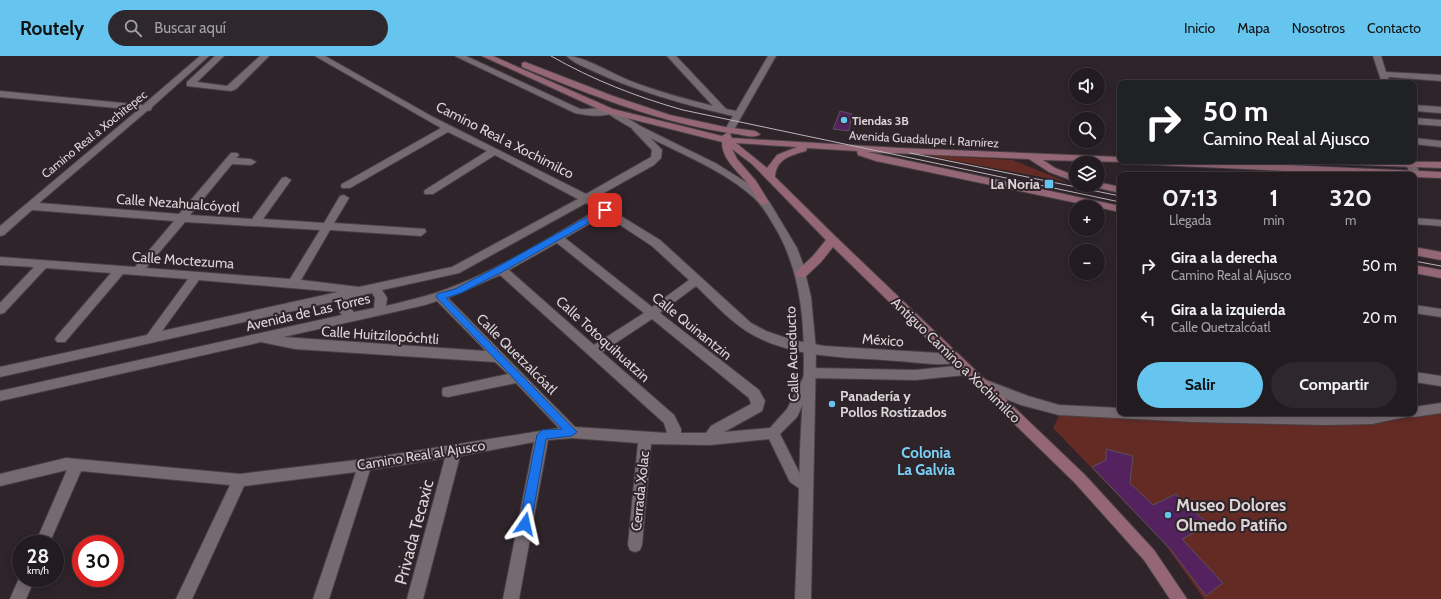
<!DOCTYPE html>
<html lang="es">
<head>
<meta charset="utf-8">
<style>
  body { margin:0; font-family:Cabin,sans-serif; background:#2e282d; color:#f1f3f6; height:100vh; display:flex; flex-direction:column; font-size:15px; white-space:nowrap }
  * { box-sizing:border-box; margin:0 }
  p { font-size:13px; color:#a2a1a5 }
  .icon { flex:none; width:22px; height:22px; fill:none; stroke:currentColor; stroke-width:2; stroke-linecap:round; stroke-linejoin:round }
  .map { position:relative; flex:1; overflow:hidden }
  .side { position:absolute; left:1117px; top:116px; width:300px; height:244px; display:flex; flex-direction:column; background:#221b20; border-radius:8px; box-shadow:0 2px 10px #0003,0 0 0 1px #3f393e }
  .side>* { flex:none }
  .hud { position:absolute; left:1117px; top:24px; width:300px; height:84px; border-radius:8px; box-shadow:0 2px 10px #0003,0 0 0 1px #3f393e; background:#202124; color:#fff; overflow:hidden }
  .buttons { position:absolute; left:1069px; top:12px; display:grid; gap:8px }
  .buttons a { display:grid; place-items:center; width:36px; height:36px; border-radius:50%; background:#221b20; box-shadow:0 2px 10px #0003,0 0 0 1px #3f393e; font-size:20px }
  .speed { position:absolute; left:12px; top:479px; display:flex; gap:8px; font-size:20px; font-weight:700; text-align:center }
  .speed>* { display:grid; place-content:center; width:52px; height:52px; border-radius:50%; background:#221b20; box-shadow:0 2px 10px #0003,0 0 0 1px #3f393e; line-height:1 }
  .speed small { font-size:10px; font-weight:400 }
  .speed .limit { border:6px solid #d22; background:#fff; color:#111 }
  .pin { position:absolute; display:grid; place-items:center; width:34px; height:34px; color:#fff; margin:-17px; border-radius:8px; box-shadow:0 2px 6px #0006 }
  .me { position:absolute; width:44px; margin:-22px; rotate:11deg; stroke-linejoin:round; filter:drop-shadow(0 0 3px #0008) }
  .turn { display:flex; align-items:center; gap:14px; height:84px; padding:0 20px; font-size:18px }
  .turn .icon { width:52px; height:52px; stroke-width:2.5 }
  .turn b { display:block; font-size:28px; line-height:34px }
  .eta { display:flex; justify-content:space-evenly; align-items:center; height:68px; text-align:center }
  .eta b { font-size:24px; font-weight:800; line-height:28px }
  .primary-button { display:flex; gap:8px; margin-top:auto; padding:8px 20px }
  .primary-button a { flex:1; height:46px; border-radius:24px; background:#65c5ee; color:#111; font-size:16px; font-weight:800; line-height:46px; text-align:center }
  .primary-button a+a { background:#2e282d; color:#f1f3f6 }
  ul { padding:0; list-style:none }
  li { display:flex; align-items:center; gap:12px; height:52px; padding:0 20px }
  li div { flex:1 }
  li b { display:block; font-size:15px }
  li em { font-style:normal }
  header { display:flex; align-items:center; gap:24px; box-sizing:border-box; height:56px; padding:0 20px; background:#65c5ee; color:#111 }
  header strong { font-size:19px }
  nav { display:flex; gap:22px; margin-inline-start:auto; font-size:14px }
  .search { width:280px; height:36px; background:#2e282d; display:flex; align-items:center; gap:10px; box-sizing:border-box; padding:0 14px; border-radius:22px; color:#a2a1a5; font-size:15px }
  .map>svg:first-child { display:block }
  .green { fill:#632b24 }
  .building { fill:#54225e; stroke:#5a525c }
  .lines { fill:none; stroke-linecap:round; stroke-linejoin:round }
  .minor-casing { stroke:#494145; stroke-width:2 }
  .tertiary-casing { stroke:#494145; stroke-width:2 }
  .secondary-casing { stroke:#494145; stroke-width:2 }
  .minor { fill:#756a70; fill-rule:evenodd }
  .tertiary { fill:#756a70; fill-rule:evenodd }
  .secondary { fill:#956776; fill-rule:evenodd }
  .tram { stroke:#bdb5b9; stroke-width:1 }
  .route { fill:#1a73e8; stroke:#114b97 }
  .poi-dot { fill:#65c5ee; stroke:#2e242a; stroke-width:1.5 }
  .labels { text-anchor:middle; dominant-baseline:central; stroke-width:4; stroke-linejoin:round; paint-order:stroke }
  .far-poi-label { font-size:12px; font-weight:bold; fill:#dcd5d8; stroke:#2e242a; text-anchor:start }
  .far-street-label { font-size:12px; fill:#dcd5d8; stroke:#2e242a }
  .street-label { font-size:14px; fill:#dcd5d8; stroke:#2e242a }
  .poi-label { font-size:14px; font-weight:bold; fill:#dcd5d8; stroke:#2e242a; text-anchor:end }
  .neighbourhood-label { font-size:15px; font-weight:bold; fill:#79d0f6; stroke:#2e242a }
  .near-poi-label { font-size:17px; font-weight:bold; fill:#dcd5d8; stroke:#2e242a; text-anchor:start }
  .near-street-label { font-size:17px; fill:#dcd5d8; stroke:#2e242a }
</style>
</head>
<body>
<header>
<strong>Routely</strong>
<div class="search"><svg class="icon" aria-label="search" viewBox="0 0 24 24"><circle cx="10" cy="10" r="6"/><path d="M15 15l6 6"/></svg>Buscar aquí</div>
<nav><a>Inicio</a><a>Mapa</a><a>Nosotros</a><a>Contacto</a></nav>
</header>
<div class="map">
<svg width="1441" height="543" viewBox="0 0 1441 543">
  <rect width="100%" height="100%" fill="#2e242a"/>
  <g class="green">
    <path d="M925 99 1013 104 1067 126Z"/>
    <path d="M1063 351 1120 357H1237L1327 362 1417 361 1441 355V543H1204L1164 487 1053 372Z"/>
  </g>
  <g class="building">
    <path d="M840 55 852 58 849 75 833 73Z"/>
    <path d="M1106 393 1133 400 1130 427 1153 449 1176 438 1209 469 1182 483 1223 527 1206 540 1171 494 1092 411 1106 404Z"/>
  </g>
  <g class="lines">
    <g class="minor-casing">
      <g id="minor">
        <path d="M200 0H209L152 51 151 54 147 55 39 147 179 158 231 97H237L239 99 236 102 251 103 256 106 251 109 232 108 190 159 252 163 282 122 286 121 291 124 263 163 324 167 340 140 344 139 349 142 334 167 425 173 426 176 421 180 330 174 301 224 359 231 452 211 578 143 495 99 433 138H425L424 136 425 134 487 95 448 76 350 132H342L341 130 342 128 441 72 315 0H325L433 61 586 138 651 101 652 94 632 73 637 70 640 71 662 94 661 102 654 109 593 143 660 184 751 267 766 275 792 284 824 290 954 298 958 300 960 303 958 306C943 311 915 306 898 305 851 301 800 303 757 281 734 270 715 248 696 230L660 257 759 334 765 345 762 355 724 376 770 372 787 353 807 314 811 312 915 314 965 309 969 311 971 314 969 317 965 319 915 324 815 322 797 361 780 378 800 418 811 427 813 431 811 435 806 437 790 426 769 383 710 389 651 388 642 489 640 494 635 496 630 494 628 489 638 387 572 382 548 384 519 543H503L534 386 460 400 423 543H407L445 402 370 414 329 543H313L356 416 244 430 192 543H176L230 429 81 415 49 488H35L67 414 0 430V418L66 402 240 418 365 403 559 372 516 327 448 341 443 340 442 336 443 332 508 318 495 306 295 293 261 286 0 345V335L342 259C338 255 336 250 337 245L0 321V311L147 279 188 223 123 218 65 286H57L55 283 57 280 111 217 46 212 4 257 0 258V247L34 211 0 209V201L135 211 174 165 32 154 4 179 0 180V170L138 54 0 41V35L143 49ZM586 147 597 154C548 182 499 214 444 234 425 241 406 245 386 250L387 242 382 234 459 217ZM605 159 652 190 689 224 652 251 565 182ZM185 166 320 174 290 223 146 212ZM557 187 644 257 594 289 509 214ZM500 219 664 367 667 377 575 371 448 242ZM199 224 338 236 162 275ZM372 237 375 242 374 252 354 256C349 251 347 249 350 242ZM437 245 486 295 283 281 425 249ZM652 263 749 342 751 348 711 370 706 377H681V373L674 359 602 296Z"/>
        <path d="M215 0H224L197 26 227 30 260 0H269L236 33 231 35 187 30V26Z"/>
        <path d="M455 0H466L580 53C590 54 608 49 615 55 606 63 585 59 575 57Z"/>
        <path d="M567 0C584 0 614 19 633 26 659 36 686 43 713 50L667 0H676L726 53 736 55 768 0H776L732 77 729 78 724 75 733 60C686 49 638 36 593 15 585 11 573 7 567 0Z"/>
        <path d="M1373 0H1381L1386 16 1441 19V25L1388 21 1390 27H1382Z"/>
        <path d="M1414 49 1441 51V57L1414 55Z"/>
        <path d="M1414 62 1441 64V70L1414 68Z"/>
        <path d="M1414 82 1441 85V91L1414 88Z"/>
        <path d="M1414 104 1420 118 1415 121 1410 118 1405 105Z"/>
        <path d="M1414 162 1441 164V170L1414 168Z"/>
        <path d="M1414 249 1441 253V261L1414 257Z"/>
        <path d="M1414 316 1441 320V330L1414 326Z"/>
        <path d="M981 322 1028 340 1059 349 1120 352V357L1326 359 1414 357V351L1441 347V357L1414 361 1410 360 1372 368 1326 369 1193 366 1059 359 1021 349 976 331 975 327 976 323Z"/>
        <path d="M21 518V522H35L26 543H10Z"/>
      </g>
    </g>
    <g class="tertiary-casing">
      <path id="tertiary" d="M610 52 644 72 717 108 752 130 770 147 797 192 803 208 811 241 816 294 811 543H795C797 494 799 444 800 395 803 320 815 235 773 168 767 158 762 149 753 141 711 104 653 89 607 57V53Z"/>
    </g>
    <g class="secondary-casing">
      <g id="secondary">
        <path d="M482 0H493L613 53 722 80 727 77 730 78 732 82 900 92 1120 101V105L1123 106 1043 104 1055 112 1076 120V126L1049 116 1029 103 867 96 1120 150V156L876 105 858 99 857 95 807 92 806 95C791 99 776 103 775 121L836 181 1085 419 1154 494 1187 543H1170L1144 504 1075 427 833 191 821 206 805 221H797L795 218 797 215 813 200 826 184 752 108 732 93 737 103 756 125 769 146 768 148H760C756 142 753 135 749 129 738 115 722 104 722 86L607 57ZM736 87 797 91 777 99 767 112Z"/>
        <path d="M525 6 613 40 670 59 725 71 755 75 760 78C755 83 743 79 737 78 662 68 591 39 522 11V7Z"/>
        <path d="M1131 105H1200L1441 116V122L1414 121V119H1375L1136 108Z"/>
        <path d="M1328 105 1441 106V112L1333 108Z"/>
        <path d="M1098 126 1120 131V137L1094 131 1093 129H1098Z"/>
        <path d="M1414 191 1441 196V204L1414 199Z"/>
        <path d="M1414 209 1441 214V222L1414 217Z"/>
      </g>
    </g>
    <use href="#minor" class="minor"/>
    <use href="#tertiary" class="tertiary"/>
    <use href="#secondary" class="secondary"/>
    <g class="tram">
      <path d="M551 0C593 24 637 41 683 54L1120 146"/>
      <path d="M910 97 1120 140"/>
      <path d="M1414 205 1441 210"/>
    </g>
  </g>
  <path class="route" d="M605 151 608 152V156L504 215 461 237 446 242 577 376 572 380 546 383 531 468 529 472 525 473 521 472 519 468 537 379 542 374 562 373 436 241 437 238 455 233 497 211Z"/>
  <g class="poi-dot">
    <circle cx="844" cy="64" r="4"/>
    <rect x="1044" y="123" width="10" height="10" rx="2"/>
    <circle cx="832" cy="348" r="4"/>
    <circle cx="1168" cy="459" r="4"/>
  </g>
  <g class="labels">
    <g class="far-poi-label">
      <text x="852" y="64">Tiendas 3B</text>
    </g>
    <g class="far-street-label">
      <text transform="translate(94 78) rotate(-39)">Camino Real a Xochitepec</text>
      <text transform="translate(924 83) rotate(3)">Avenida Guadalupe I. Ramírez</text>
    </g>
    <g class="street-label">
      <text transform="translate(505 84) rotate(27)">Camino Real a Xochimilco</text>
      <text transform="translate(178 147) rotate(4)">Calle Nezahualcóyotl</text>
      <text transform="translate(183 204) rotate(4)">Calle Moctezuma</text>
      <text transform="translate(308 256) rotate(-13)">Avenida de Las Torres</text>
      <text transform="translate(692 270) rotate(39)">Calle Quinantzin</text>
      <text transform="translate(380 279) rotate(4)">Calle Huitzilopóchtli</text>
      <text transform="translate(603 283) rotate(42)">Calle Totoquihuatzin</text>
      <text transform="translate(883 284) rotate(4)">México</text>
      <text transform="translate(517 298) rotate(45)">Calle Quetzalcóatl</text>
      <text transform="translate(792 298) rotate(-92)">Calle Acueducto</text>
      <text transform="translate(956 304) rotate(44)">Antiguo Camino a Xochimilco</text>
      <text transform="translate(421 399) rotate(-9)">Camino Real al Ajusco</text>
      <text transform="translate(640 435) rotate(-84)">Cerrada Xolac</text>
    </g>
    <g class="poi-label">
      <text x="1040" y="128">La Noria</text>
      <text x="840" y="340" text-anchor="start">Panadería y<tspan x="840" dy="16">Pollos Rostizados</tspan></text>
    </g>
    <g class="neighbourhood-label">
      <text x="926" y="397">Colonia<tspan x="926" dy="17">La Galvia</tspan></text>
    </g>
    <g class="near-poi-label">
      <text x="1176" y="449">Museo Dolores<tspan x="1176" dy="20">Olmedo Patiño</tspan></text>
    </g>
    <g class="near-street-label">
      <text transform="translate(414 476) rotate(-75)">Privada Tecaxic</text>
    </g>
  </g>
</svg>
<div class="buttons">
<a><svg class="icon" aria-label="sound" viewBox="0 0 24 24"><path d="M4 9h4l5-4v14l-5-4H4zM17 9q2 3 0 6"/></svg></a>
<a><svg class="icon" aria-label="search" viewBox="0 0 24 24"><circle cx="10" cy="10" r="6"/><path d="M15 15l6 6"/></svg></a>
<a><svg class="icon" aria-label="layers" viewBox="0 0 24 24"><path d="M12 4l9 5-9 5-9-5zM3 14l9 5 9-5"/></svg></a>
<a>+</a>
<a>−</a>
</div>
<div class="speed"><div>28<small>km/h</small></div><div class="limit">30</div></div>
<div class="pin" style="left:605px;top:154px;background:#d93025"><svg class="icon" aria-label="arrive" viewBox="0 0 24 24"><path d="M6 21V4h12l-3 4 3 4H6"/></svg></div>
<svg class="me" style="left:525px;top:468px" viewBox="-20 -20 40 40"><path d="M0-17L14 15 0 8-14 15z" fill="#1a73e8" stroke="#fff" stroke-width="4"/></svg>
<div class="hud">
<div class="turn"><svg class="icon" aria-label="right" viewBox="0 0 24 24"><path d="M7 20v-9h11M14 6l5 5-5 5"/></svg><div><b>50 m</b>Camino Real al Ajusco</div></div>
</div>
<section class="side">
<div class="eta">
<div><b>07:13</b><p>Llegada</p></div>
<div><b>1</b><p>min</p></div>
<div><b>320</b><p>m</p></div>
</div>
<ul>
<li><svg class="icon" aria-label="right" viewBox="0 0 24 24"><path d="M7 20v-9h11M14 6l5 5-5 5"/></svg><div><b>Gira a la derecha</b><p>Camino Real al Ajusco</p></div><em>50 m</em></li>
<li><svg class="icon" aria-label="left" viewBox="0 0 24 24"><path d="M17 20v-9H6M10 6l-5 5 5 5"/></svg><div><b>Gira a la izquierda</b><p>Calle Quetzalcóatl</p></div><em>20 m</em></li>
</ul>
<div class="primary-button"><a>Salir</a><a>Compartir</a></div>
</section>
</div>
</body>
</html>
